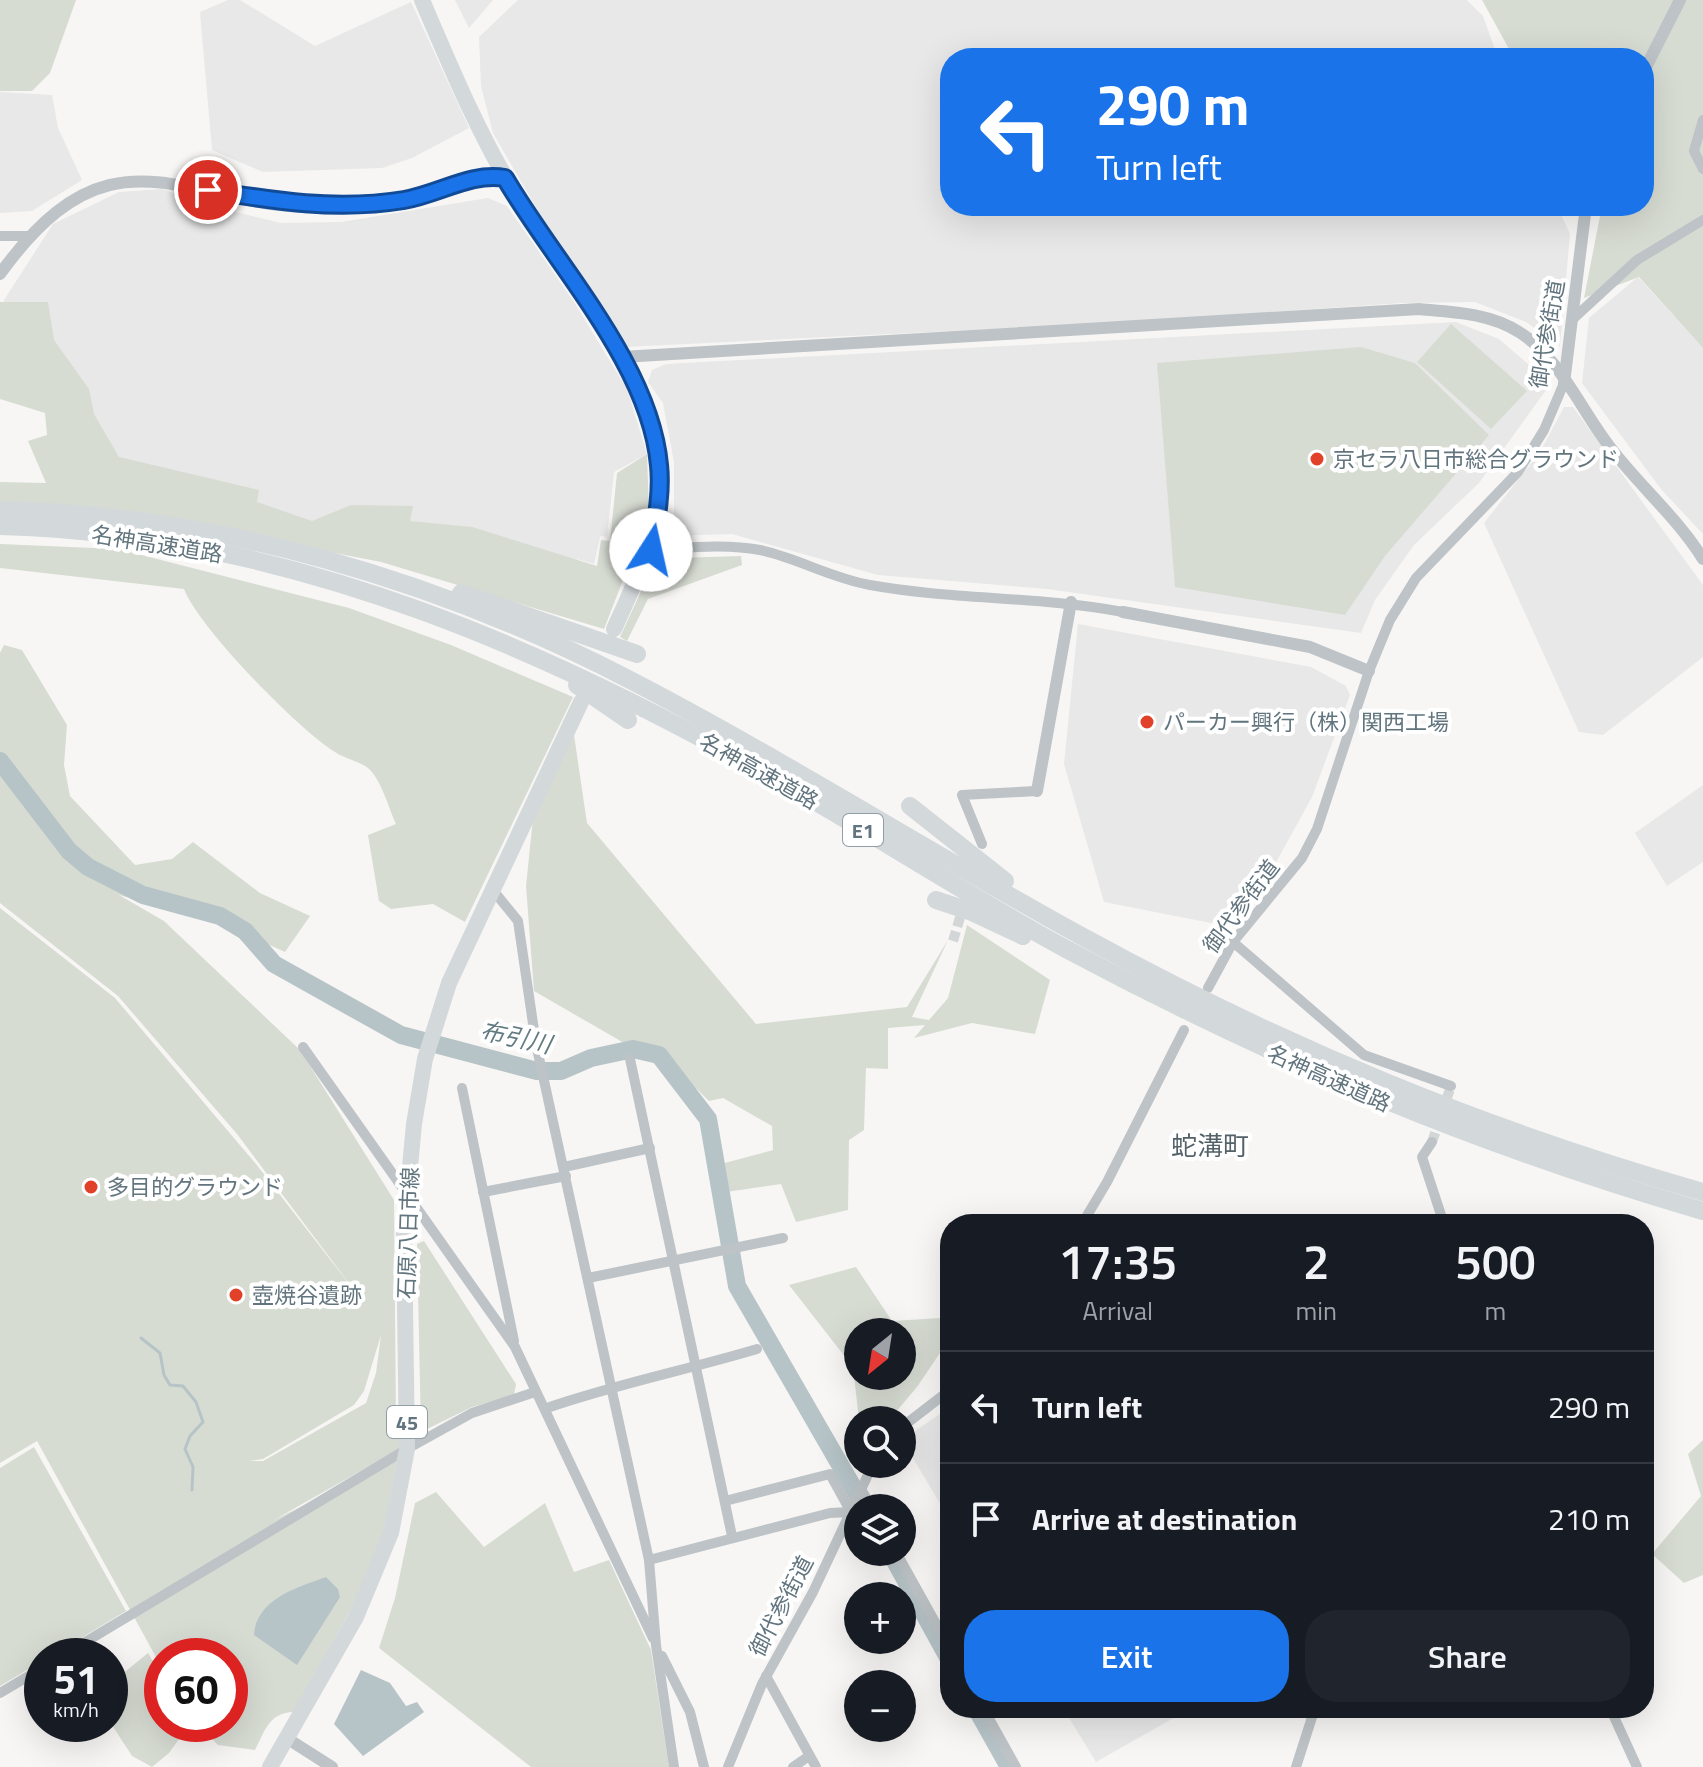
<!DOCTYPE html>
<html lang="en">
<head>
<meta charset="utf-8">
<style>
  body { margin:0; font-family:"Titillium Web","Noto Sans JP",sans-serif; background:#20242c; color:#f1f3f6; height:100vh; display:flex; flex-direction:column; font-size:30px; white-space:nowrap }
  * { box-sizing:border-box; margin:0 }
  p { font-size:26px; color:#9ea1a6 }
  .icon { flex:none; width:44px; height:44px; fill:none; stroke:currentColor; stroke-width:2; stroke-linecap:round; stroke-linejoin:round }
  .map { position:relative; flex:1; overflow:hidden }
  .details { position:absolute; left:940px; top:1214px; width:714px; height:504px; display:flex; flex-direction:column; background:#171b24; border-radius:32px; box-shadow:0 8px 32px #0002 }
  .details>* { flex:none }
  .banner { position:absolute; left:940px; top:48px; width:714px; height:168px; border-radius:32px; box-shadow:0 8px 32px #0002; background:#1a73e8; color:#fff; overflow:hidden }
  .needle { width:52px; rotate:210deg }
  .tools { position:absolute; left:844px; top:1318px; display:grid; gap:16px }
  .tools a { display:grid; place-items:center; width:72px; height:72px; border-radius:50%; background:#171b24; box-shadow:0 8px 32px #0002; font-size:40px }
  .speed { position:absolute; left:24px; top:1638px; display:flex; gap:16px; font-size:40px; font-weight:700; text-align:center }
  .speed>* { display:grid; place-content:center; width:104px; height:104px; border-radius:50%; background:#171b24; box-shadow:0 8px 32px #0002; line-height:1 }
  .speed small { font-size:20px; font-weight:400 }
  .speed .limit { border:12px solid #d22; background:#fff; color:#111 }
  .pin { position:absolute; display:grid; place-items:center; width:68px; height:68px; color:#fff; margin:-34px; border:4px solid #fff; border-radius:50%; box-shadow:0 2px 8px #0007 }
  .me { position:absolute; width:88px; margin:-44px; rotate:10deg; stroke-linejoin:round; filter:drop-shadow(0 0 6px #0008) }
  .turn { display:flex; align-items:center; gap:28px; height:168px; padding:0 24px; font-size:36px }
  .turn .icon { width:104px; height:104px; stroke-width:2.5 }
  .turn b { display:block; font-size:56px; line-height:68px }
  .eta { display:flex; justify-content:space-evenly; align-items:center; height:136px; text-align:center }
  .eta b { font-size:48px; font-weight:600; line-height:56px }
  .cta { display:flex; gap:16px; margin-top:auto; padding:16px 24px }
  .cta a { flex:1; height:92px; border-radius:32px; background:#1a73e8; color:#fff; font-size:32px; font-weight:600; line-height:92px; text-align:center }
  .cta a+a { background:#20242c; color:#f1f3f6 }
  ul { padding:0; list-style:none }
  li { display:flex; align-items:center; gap:24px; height:112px; padding:0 24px; border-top:2px solid #363941 }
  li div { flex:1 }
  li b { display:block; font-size:30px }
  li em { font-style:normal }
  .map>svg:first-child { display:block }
  .built { fill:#e7e8e7 }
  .green { fill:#d7dcd3; fill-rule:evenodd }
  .water { fill:#b7c4c7 }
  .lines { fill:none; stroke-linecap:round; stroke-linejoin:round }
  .stream { stroke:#b7c4c7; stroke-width:3 }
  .river { stroke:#b7c4c7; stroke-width:18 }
  .minor-tunnel { stroke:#d2d6d6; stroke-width:10; stroke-dasharray:10 5; stroke-linecap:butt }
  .minor { stroke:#bdc3c6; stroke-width:10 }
  .tertiary { stroke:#bdc3c6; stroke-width:12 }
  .primary { stroke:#d3d8db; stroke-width:16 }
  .motorway { stroke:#d3d8db; stroke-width:18 }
  .route-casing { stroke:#114b97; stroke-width:20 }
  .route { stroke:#1a73e8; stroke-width:14 }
  .poi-dot { fill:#e14129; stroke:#fff; stroke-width:3 }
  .labels { text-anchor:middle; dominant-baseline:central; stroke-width:8; stroke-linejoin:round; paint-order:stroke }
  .shield { fill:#fff; stroke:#919ea5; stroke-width:2 }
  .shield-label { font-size:20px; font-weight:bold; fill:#62757e }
  .street-label { font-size:22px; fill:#62757e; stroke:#fff }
  .poi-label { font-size:22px; fill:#62757e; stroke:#fff; text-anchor:start }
  .water-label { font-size:24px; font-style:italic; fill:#627b80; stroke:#fff }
  .quarter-label { font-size:26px; fill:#546269; stroke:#fff }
</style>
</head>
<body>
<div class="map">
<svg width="1703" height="1767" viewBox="0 0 1703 1767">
  <rect width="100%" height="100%" fill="#f7f6f4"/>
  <g class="built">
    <path d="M228 0H240L315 46 411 2 469 128 412 158 382 168 263 172 212 150 200 12Z"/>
    <path d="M455 0H493L469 28Z"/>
    <path d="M518 0H1467L1483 16 1498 58H950V206H1557L1570 234 1560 346 1526 322 1475 302 1402 303 1097 324 625 347 560 249 493 133 481 86 479 37Z"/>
    <path d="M0 92 52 95 58 128 82 180 32 211 0 213Z"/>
    <path d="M162 189 211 206 281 223 341 222 488 198 507 206 574 302 627 389 647 454 614 472 607 537 600 536 594 564 577 559 571 595 113 491 10 348 4 300 53 224 119 192Z"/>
    <path d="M1638 277 1703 348V534L1661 489 1582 383 1589 318Z"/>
    <path d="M1456 322 1499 339 1535 370 1546 390 1479 483 1414 545 1375 600 1361 633 1047 589 878 575 732 534 667 536 674 514V462L663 403 648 382 652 370 666 364Z"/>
    <path d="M1564 407H1573L1703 585V657L1603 735 1579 732 1484 523 1540 452Z"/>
    <path d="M1078 624 1311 667 1346 686 1350 695 1312 797 1274 866 1211 923 1104 902 1064 764Z"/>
    <path d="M1703 785V862L1667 886 1635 833Z"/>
    <path d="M950 1407V1520L902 1440Z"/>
    <path d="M1063 1708H1191L1096 1762Z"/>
  </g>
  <g class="green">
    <path d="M0 0H76L50 73 32 91H0Z"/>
    <path d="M1482 0H1703V348L1639 277 1584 298 1602 206H1644V58H1514Z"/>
    <path d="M0 302H48L54 340 89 389 94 414 119 457 259 490 257 502 312 521 351 505 413 506 410 521 472 527 597 566 601 540 610 541 617 473 647 454 649 513 604 629 381 562 105 508 0 505V482L46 483 28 441 47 435 45 413 0 399Z"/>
    <path d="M1451 324 1527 391 1491 429 1417 362Z"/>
    <path d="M1361 347 1415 363 1489 435 1385 556 1345 615 1175 587 1157 363Z"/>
    <path d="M0 544 118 549 349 608 451 645 573 697 465 922 433 904 391 909 379 901 368 835 396 824C389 809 381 779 368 768 359 761 345 759 335 752 298 729 199 628 184 589L0 568Z"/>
    <path d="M741 556 742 565 648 599 627 641 620 637 649 574 675 558Z"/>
    <path d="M4 645 22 650 67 725 64 765 70 796 135 865 172 859 193 842 260 893 310 916 285 952 227 926 119 895 164 921 300 1050 394 1200 396 1421 401 1448 274 1520 397 1459 384 1530 365 1584 294 1712C269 1713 266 1729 255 1750L218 1745 197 1724H230V1656H162V1668L37 1441 0 1463V908L115 998 256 1164 357 1294 237 1134 118 996 0 903V653ZM381 1335 376 1373 366 1403 263 1461H249L263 1459 354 1405 364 1391Z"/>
    <path d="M574 735 587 823 756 1024 907 1007 948 940 912 1017 929 1020 948 998 967 925 1050 980 1035 1034 972 1023 914 1038 925 1025 888 1028V1069L866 1068 864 1130 849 1140 848 1210 796 1222 781 1184 726 1192 721 1164 773 1150 772 1126 723 1098 709 1101 652 1045 624 1043 534 991 526 886 533 818Z"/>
    <path d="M424 1241 516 1384 514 1395 472 1407 421 1432 417 1244Z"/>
    <path d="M856 1267 892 1321 940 1318 950 1330V1338L917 1387 889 1420H859L853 1367 789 1285ZM858 1332H902V1376H858Z"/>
    <path d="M1703 1440V1575L1684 1583 1652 1554 1701 1496 1688 1454Z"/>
    <path d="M34 1447 126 1611 51 1656H42V1661L0 1686V1468Z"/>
    <path d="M436 1492 484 1547 545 1503 574 1572 609 1560 651 1650 669 1767H531L379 1648 395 1598 415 1503Z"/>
    <path d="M148 1653 162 1677V1724H190L169 1753 152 1767 132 1756 110 1722V1684Z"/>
  </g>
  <g class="water">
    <path d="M326 1577 338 1589 340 1597 297 1665 254 1635C256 1599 298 1587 326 1577Z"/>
    <path d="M361 1670 390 1683 406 1706 417 1702 424 1712 363 1756 334 1724Z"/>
  </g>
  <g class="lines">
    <path class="stream" d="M141 1338 160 1353 164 1375 170 1385 183 1386 196 1402 203 1422 190 1436 185 1449 193 1467 192 1490"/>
    <g class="river">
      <path d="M0 761 69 851 88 867 143 895 220 916 245 931 274 964 401 1035 537 1071H561L591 1058 633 1049 659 1055 708 1119 737 1286 865 1508"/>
      <path d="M890 1552 950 1661"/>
      <path d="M976 1708 1009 1767"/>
    </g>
    <g class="minor-tunnel">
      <path d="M953 941 964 904"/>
      <path d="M1432 1142 1451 1086"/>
    </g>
    <g class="minor">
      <path d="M1703 120 1694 151 1703 169"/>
      <path d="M0 236H29"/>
      <path d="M1574 318 1637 260 1703 220"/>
      <path d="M651 550C686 548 724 543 760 550 797 558 831 578 870 585 953 600 1039 596 1123 612"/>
      <path d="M982 844 962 795 1037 791"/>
      <path d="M492 889 518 921 536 1044 649 1560 656 1645 674 1767"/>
      <path d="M1233 942 1364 1055 1451 1086"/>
      <path d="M1208 988 1233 942 1302 858 1317 829 1369 671 1390 620 1416 578 1518 472 1544 430 1564 383"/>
      <path d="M303 1047 515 1347 653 1638"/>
      <path d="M630 1059 732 1536"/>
      <path d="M462 1088 514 1341"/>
      <path d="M1432 1142 1422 1157 1444 1224"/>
      <path d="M564 1167 650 1148"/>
      <path d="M483 1192 566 1176"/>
      <path d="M1082 1224 1107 1182 1184 1030"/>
      <path d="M588 1278 783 1238"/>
      <path d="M547 1408C616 1384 687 1370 757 1349"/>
      <path d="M902 1427 950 1390"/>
      <path d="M861 1489 872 1508"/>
      <path d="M896 1552 950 1649"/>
      <path d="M649 1560 830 1513 851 1512 830 1474 725 1501"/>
      <path d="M62 1656 407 1449 472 1413 535 1392"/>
      <path d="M662 1656 690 1712 704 1767"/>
      <path d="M766 1676 816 1767"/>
      <path d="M0 1693 42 1668"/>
      <path d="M983 1708 1016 1767"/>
      <path d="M1610 1708 1637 1767"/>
      <path d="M728 1767 762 1684 813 1592 873 1464"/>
      <path d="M793 1767 809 1756"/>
      <path d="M1296 1767 1315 1708"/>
    </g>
    <g class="tertiary">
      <path d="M1644 71 1680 0"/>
      <path d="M0 274C121 106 193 221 346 206 374 203 402 201 430 194 457 187 477 173 505 178"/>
      <path d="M622 357 1419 309C1453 312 1490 313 1519 332 1561 358 1582 413 1613 451 1642 488 1678 519 1703 559"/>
      <path d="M1564 383 1586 206"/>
      <path d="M1123 612 1310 647 1369 671"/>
      <path d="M1037 791 1071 602"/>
      <path d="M288 1739 332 1767"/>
    </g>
    <g class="primary">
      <path d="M422 0C450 65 477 131 514 192 561 271 656 374 660 468 662 528 638 576 614 629"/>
      <path d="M270 1767 356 1617 391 1533 407 1449 404 1231 414 1124 425 1059 449 983 581 702"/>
    </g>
    <g class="motorway">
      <path d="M0 510C219 515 438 580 632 681 786 761 933 855 1085 938 1286 1048 1483 1129 1703 1192"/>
      <path d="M0 526C293 533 562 655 811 799 897 849 981 903 1068 950 1274 1060 1479 1146 1703 1211"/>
      <path d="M461 593 637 654"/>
      <path d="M577 685 628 720"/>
      <path d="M910 806 1005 881"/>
      <path d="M936 900 972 912 1023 936"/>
    </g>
  </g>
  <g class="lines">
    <g class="route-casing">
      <path id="route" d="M208 190C274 201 337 211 404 200 439 194 471 172 505 178 555 264 650 364 659 465 662 493 656 522 651 550"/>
    </g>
    <use href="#route" class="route"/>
  </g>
  <g class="poi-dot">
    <circle cx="1317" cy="459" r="8"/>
    <circle cx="1147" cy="722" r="8"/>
    <circle cx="91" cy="1187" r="8"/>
    <circle cx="236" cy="1295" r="8"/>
  </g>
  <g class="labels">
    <g class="shield">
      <rect x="843" y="814" width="40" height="32" rx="6"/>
      <rect x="387" y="1406" width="40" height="32" rx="6"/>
    </g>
    <g class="shield-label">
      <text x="863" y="830">E1</text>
      <text x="407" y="1422">45</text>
    </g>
    <g class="street-label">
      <text transform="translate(1547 334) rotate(-80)">御代参街道</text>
      <text transform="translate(157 544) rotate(9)">名神高速道路</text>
      <text transform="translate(759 771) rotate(29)">名神高速道路</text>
      <text transform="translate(1241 906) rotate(-53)">御代参街道</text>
      <text transform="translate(1329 1078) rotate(24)">名神高速道路</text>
      <text transform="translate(408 1233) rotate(-88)">石原八日市線</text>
      <text transform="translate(781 1606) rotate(-62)">御代参街道</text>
    </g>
    <g class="poi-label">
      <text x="1333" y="459">京セラ八日市総合グラウンド</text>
      <text x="1163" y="722">パーカー興行（株）関西工場</text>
      <text x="107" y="1187">多目的グラウンド</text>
      <text x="252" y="1295">壺焼谷遺跡</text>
    </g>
    <g class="water-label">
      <text transform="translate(516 1037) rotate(12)">布引川</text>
    </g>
    <g class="quarter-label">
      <text x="1210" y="1145">蛇溝町</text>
    </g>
  </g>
</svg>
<div class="tools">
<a><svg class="needle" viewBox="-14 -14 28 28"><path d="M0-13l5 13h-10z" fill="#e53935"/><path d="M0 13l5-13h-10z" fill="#9ea1a6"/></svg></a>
<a><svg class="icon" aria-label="search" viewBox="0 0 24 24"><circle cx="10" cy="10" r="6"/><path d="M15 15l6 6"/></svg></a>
<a><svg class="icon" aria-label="layers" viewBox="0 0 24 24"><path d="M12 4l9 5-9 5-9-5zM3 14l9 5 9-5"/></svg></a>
<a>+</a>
<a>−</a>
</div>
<div class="speed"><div>51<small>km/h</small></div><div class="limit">60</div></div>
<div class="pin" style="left:208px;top:190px;background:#d93025"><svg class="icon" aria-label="arrive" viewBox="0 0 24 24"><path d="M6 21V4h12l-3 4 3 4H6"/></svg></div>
<svg class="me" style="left:651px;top:550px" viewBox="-20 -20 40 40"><circle r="19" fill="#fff"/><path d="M0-13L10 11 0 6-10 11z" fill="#1a73e8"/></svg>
<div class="banner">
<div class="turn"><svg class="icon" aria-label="left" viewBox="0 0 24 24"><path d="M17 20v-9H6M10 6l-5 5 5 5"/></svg><div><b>290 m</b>Turn left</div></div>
</div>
<section class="details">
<div class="eta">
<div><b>17:35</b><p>Arrival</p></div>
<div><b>2</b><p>min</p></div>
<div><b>500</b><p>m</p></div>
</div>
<ul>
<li><svg class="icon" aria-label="left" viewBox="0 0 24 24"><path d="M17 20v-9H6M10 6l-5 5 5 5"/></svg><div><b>Turn left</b></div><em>290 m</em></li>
<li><svg class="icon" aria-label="arrive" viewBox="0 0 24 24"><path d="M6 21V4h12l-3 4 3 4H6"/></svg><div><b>Arrive at destination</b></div><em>210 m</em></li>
</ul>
<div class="cta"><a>Exit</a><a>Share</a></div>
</section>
</div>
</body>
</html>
